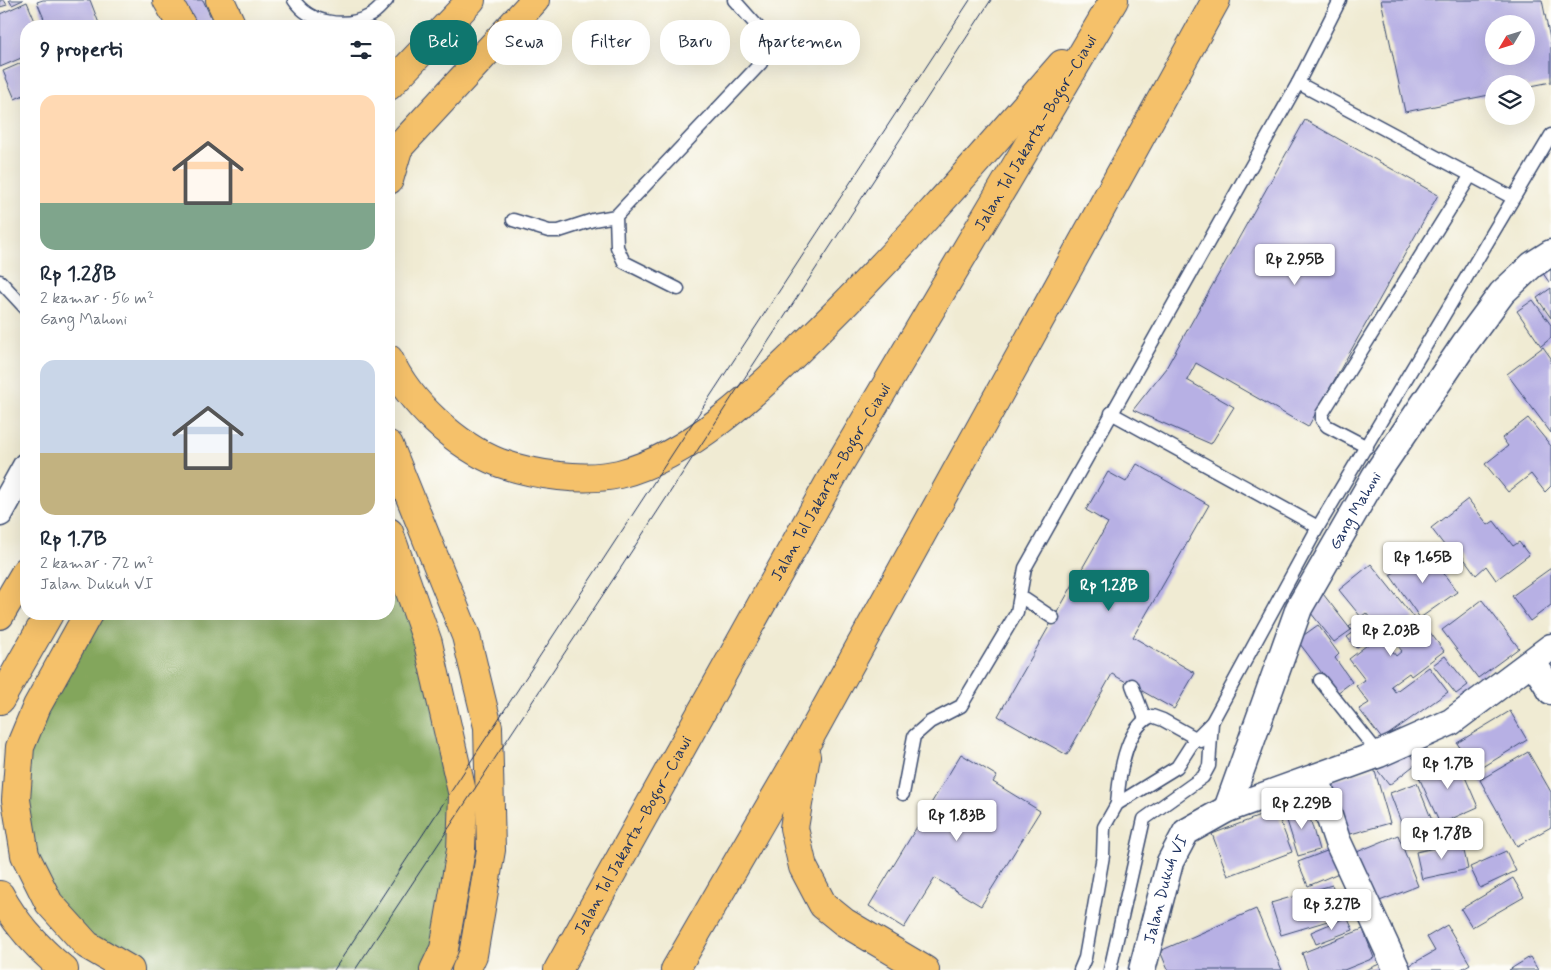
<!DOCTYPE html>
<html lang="id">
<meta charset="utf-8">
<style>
:root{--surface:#fff;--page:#f6f6f7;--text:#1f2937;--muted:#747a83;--accent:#0f766e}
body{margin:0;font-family:Mynerve,sans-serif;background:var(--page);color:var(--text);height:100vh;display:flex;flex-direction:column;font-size:19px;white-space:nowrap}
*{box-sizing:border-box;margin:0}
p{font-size:16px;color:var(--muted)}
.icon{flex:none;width:28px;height:28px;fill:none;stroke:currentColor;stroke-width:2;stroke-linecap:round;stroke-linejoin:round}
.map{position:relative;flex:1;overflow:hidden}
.panel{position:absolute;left:20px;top:20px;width:375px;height:600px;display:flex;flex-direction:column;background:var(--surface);border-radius:20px;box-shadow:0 5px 20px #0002}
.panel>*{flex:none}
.top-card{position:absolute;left:410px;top:20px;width:475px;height:45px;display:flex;gap:10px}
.needle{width:32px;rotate:232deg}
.controls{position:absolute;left:1485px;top:15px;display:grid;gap:10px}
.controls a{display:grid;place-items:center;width:50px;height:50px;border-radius:50%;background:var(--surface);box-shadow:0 5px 20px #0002;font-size:25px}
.price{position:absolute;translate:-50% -42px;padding:0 11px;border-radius:5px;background:#fff;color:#222;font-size:16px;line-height:32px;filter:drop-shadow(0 1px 2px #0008)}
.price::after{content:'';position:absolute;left:50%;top:30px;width:15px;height:11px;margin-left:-8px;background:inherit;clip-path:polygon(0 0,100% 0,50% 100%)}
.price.current{background:var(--accent);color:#fff}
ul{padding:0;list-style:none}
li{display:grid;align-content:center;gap:10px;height:265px;padding:0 20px}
li span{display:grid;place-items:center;height:155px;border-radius:15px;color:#555}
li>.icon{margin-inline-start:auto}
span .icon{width:90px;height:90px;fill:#fffc;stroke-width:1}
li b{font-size:21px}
h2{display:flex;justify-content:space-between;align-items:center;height:60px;padding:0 20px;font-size:21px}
.chip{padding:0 18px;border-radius:20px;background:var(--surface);box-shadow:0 5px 20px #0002;font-size:18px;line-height:45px}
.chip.current{background:var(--accent);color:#fff}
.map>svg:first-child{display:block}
.forest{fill:#83a65b;stroke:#4f6a5c}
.building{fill:#b7b0e4;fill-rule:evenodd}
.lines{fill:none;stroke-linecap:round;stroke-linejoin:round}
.lane-casing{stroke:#3b4b70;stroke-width:15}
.street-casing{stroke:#3b4b70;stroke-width:29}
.primary-casing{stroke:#3b4b70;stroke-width:30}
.highway-casing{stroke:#3b4b70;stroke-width:30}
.lane{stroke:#fff;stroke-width:12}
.street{stroke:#fff;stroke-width:26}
.primary{stroke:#f5c16b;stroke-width:28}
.highway{stroke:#f5c16b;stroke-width:28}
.tram{stroke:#1b2f5e;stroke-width:1}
.labels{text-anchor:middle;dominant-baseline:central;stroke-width:4;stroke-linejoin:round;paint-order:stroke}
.street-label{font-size:16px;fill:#1b2f5e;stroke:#fdfcf7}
</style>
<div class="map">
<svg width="1551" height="970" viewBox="0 0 1551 970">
<rect width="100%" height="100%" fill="#fdfcf7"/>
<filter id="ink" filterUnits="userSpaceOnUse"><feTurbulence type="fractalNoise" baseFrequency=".02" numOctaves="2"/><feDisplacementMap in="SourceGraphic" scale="10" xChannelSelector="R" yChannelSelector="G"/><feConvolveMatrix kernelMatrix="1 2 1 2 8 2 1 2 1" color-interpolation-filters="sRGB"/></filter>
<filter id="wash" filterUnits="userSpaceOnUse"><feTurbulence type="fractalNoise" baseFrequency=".0096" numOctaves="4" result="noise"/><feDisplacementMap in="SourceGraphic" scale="20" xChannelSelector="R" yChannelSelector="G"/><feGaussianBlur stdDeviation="1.12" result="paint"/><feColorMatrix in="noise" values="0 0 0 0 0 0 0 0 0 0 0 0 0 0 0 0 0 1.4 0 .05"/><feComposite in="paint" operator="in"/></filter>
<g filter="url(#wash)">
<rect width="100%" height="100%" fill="#f0ebd3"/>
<path class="forest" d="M 389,532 L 463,796 L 434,970 L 131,970 L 49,903 L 16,800 L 37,706 L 88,614 L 389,614 Z"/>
<g id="blocks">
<g class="building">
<path d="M 0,0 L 4,0 L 7,5 L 0,7 Z"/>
<path d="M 9,0 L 23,0 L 12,5 Z"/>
<path d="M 43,0 L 90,0 L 100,26 L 47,26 L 37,2 Z"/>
<path d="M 183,0 L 203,0 L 215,26 L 196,26 Z"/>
<path d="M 1381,0 L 1542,0 L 1551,44 L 1551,82 L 1526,87 L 1526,84 L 1494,84 L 1494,94 L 1405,112 ZM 1494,24 L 1526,24 L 1526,56 L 1494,56 Z"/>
<path d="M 27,2 L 37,26 L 26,26 L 26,56 L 0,67 L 0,14 Z"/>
<path d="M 26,61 L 26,94 L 15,99 L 3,71 Z"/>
<path d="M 1305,120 L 1438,195 L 1308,427 L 1196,363 L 1187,380 L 1234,407 L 1211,444 L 1133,410 L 1166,368 Z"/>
<path d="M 1551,261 L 1551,281 L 1549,282 L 1540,269 Z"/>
<path d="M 1551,288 L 1551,318 L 1537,298 Z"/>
<path d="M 1533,300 L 1551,325 L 1551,338 L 1541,346 L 1517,311 Z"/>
<path d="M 1543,347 L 1551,358 L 1551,433 L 1507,374 Z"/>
<path d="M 1528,418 L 1551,446 L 1551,486 L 1545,492 L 1531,474 L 1508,492 L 1485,464 L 1508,446 L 1502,438 Z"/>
<path d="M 1137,464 L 1209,505 L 1133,637 L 1195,673 L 1174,709 L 1112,674 L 1067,755 L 998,716 L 1108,523 L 1086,510 L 1108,472 L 1126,482 Z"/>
<path d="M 1468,499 L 1488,525 L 1494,521 L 1513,546 L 1519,542 L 1529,555 L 1496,580 L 1486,566 L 1476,575 L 1457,549 L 1451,554 L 1431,528 Z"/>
<path d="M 1427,550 L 1457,592 L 1420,618 L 1390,575 Z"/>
<path d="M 1371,564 L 1414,618 L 1407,623 L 1419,638 L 1429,631 L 1444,651 L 1411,676 L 1409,673 L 1391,686 L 1395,692 L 1429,667 L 1448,692 L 1382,739 L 1359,709 L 1369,703 L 1356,686 L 1365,680 L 1349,659 L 1380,635 L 1396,656 L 1402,651 L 1390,636 L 1387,639 L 1366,613 L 1361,617 L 1339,590 Z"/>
<path d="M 1551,568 L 1551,605 L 1530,621 L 1512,596 Z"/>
<path d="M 1320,590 L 1351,630 L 1334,642 L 1303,603 Z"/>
<path d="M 1482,600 L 1519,648 L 1478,678 L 1442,630 Z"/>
<path d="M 1361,617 L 1365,623 L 1369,620 L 1378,631 L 1356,648 L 1347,637 L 1354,632 L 1349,627 Z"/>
<path d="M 1318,625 L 1339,654 L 1335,658 L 1352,682 L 1337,693 L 1297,640 Z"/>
<path d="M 1445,656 L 1468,685 L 1456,694 L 1433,665 Z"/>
<path d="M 1510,711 L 1527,740 L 1475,772 L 1457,743 Z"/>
<path d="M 1404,745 L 1417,763 L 1389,785 L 1375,767 Z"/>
<path d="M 1528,752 L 1551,792 L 1551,827 L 1517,846 L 1480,780 Z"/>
<path d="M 961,754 L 997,776 L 993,782 L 1040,811 L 981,906 L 935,878 L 904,928 L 869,906 Z"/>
<path d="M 1456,756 L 1478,807 L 1440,824 L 1417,773 Z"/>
<path d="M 1374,768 L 1390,823 L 1340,837 L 1324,783 Z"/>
<path d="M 1417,783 L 1433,823 L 1405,833 L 1390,793 Z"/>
<path d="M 1306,804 L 1319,850 L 1298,856 L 1284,811 Z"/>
<path d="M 1276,810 L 1292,852 L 1228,876 L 1212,834 Z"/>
<path d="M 1398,835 L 1418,886 L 1372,904 L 1352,854 Z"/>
<path d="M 1462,842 L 1468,869 L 1422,879 L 1416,852 Z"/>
<path d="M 1332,849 L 1341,872 L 1308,886 L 1298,862 Z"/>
<path d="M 1506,851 L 1516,871 L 1480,888 L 1470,867 Z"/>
<path d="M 1513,878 L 1524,897 L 1472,927 L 1461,909 Z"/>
<path d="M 1332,885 L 1341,917 L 1281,935 L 1271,903 Z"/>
<path d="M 1256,909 L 1282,970 L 1168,970 L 1160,951 Z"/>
<path d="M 1347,917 L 1353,930 L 1316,944 L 1311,932 Z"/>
<path d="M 1447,925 L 1470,964 L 1460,970 L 1406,970 L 1405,968 L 1435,951 L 1427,937 Z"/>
<path d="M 1363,929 L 1374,958 L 1344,970 L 1308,970 L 1302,953 Z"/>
<path d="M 1530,957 L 1538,970 L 1509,970 Z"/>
<path d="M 1382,963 L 1385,970 L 1365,970 Z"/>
</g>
</g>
</g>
<g filter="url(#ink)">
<use href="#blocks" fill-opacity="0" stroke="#3b4b70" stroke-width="1"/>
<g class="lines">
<g class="lane-casing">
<g id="lane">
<path d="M 294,0 C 309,23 345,29 369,16 C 376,13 382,5 387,0"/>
<path d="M 1298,83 L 1340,0"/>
<path d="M 513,220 L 549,231 L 559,231 L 593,220 L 616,216"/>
<path d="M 0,281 L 26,309"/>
<path d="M 678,289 L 624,262 L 617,247 L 616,216 L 761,63 L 766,46 L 758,27 L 734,0"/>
<path d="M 1111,413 L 1318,527"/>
<path d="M 1367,447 L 1327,426 L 1322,420 L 1322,414 L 1471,175"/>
<path d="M 1020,596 L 1053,618"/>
<path d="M 1320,680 L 1379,754"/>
<path d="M 1132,685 L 1145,719"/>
<path d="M 903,794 L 914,736 L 930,722 L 961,706 L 1017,612 L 1025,568 L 1298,83 L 1513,198"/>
<path d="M 1117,804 C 1119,778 1124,728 1152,716 L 1163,720 L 1201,741"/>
<path d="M 1080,970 L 1085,958 L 1103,856 L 1104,827 L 1117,804 L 1177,767 L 1195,739 L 1212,722 L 1318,527 L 1551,135"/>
<path d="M 1110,970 L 1144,819 L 1203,777 L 1209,766 L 1212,722"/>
</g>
</g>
<g class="street-casing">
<g id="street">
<path d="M 0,513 L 26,466"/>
<path d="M 1533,662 L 1551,691"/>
<path d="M 1316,777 L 1337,840 L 1397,970"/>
<path id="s1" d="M 1227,809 L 1299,608 L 1375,476 L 1465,343 L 1502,293 L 1532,265 L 1551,253"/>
<path id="s2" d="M 1142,970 L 1170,862 L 1186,832 L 1227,809 L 1379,754 L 1451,722 L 1551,647"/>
</g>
</g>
<g class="primary-casing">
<g id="primary">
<path d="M 167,0 L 182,26"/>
<path d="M 220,0 L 232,26"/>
<path d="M 389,86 L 471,0"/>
<path d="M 389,158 L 535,0"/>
<path d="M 88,614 L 37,706 L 20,747 L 16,800 L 25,855 L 49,903 L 87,945 L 130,970"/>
<path d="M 0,700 L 49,614"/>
<path d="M 0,895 C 16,925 38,948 64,970"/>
</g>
</g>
<g class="highway-casing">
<g id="highway">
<path d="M 389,180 L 399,146"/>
<path d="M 389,359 C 409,402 456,446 500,463 C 534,475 584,482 619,474 C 696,455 767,381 822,327 C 907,243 984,153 1062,64"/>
<path d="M 389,445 L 466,636 L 488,727 L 491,850 L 473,955 L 466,970"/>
<path d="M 389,532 L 428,643 L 463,796 L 461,850 L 444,949 L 434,970"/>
<path d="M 0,615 L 26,571"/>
<path d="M 806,756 L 794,828 L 803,867 L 823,905 L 844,922 L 925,970"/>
<path id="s3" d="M 558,970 L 840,463 L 1114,0"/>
<path d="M 675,970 L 810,737 L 1216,0"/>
</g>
</g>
<use href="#lane" class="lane"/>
<use href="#street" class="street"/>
<use href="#primary" class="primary"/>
<use href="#highway" class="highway"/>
<g class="tram">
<path d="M 334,970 L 970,0"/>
<path d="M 355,970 L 620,569 L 991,0"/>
</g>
</g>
</g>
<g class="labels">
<g class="street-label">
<text stroke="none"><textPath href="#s3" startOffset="964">Jalan Tol Jakarta–Bogor–Ciawi</textPath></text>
<text stroke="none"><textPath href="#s3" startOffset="559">Jalan Tol Jakarta–Bogor–Ciawi</textPath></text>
<text stroke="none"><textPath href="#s1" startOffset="326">Gang Mahoni</textPath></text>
<text stroke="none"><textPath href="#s3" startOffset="154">Jalan Tol Jakarta–Bogor–Ciawi</textPath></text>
<text stroke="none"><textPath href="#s2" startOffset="84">Jalan Dukuh VI</textPath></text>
</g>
</g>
</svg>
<div class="controls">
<a><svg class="needle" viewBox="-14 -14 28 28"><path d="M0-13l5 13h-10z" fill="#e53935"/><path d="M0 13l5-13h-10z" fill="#747a83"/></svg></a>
<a><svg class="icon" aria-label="layers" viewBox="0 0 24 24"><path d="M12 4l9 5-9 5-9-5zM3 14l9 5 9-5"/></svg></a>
</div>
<b class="price" style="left:1295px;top:286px">Rp 2.95B</b>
<b class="price" style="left:1423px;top:584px">Rp 1.65B</b>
<b class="price current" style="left:1109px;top:612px">Rp 1.28B</b>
<b class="price" style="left:1391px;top:657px">Rp 2.03B</b>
<b class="price" style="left:1448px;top:790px">Rp 1.7B</b>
<b class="price" style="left:1302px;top:830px">Rp 2.29B</b>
<b class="price" style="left:957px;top:842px">Rp 1.83B</b>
<b class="price" style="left:1442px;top:860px">Rp 1.78B</b>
<b class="price" style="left:1332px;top:931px">Rp 3.27B</b>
<div class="top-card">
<a class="chip current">Beli</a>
<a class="chip">Sewa</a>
<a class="chip">Filter</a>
<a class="chip">Baru</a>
<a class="chip">Apartemen</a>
</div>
<section class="panel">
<h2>9 properti<svg class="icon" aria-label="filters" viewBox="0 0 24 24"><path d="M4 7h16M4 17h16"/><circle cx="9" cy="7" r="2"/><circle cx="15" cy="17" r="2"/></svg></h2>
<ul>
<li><span style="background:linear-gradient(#ffd9b3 70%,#7fa58c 0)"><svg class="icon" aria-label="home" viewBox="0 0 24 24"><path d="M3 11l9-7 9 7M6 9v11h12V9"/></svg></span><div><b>Rp 1.28B</b><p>2 kamar · 56 m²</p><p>Gang Mahoni</p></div></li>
<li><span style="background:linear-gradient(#c9d6e8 60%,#c2b280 0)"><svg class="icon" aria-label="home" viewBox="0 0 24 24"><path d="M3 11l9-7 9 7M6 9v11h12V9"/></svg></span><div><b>Rp 1.7B</b><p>2 kamar · 72 m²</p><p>Jalan Dukuh VI</p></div></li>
</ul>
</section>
</div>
